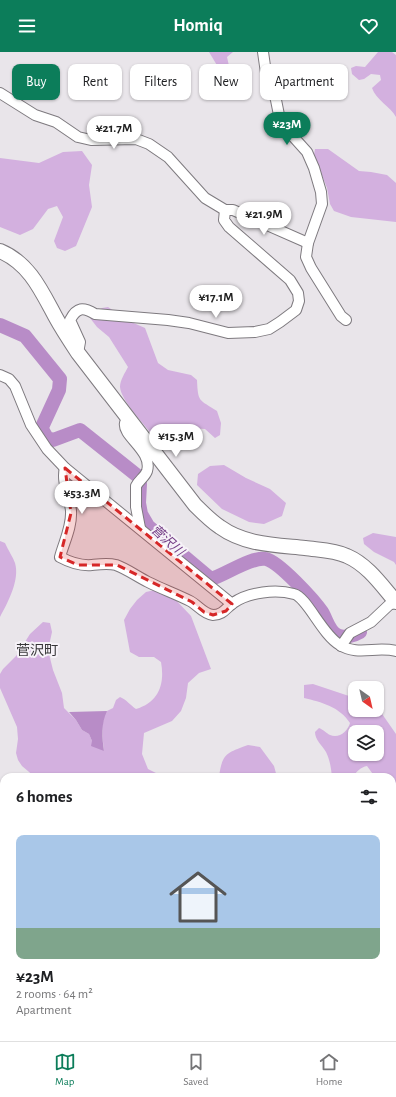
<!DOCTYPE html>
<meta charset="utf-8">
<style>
:root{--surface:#fff;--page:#f2f2f2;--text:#202124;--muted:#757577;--line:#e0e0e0;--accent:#0c7d5a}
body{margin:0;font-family:"Alegreya Sans","Noto Sans JP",sans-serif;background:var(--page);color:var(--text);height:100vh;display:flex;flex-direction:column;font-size:15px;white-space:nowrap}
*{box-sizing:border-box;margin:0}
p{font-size:13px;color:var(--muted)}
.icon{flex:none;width:22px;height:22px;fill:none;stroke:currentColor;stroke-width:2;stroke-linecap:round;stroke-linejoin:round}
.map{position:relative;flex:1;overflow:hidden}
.sheet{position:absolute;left:0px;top:721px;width:396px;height:268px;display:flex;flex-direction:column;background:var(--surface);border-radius:12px 12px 0 0;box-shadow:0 1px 3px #0004}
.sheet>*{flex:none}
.guide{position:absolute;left:12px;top:12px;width:372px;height:36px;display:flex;gap:8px}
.needle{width:26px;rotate:146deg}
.buttons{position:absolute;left:348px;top:629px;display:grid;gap:8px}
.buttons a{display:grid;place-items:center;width:36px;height:36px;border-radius:8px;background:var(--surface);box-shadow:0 1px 3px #0004;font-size:20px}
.price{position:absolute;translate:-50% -34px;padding:0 9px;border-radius:14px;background:#fff;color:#222;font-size:13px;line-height:26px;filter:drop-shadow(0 1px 2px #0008)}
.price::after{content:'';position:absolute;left:50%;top:24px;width:12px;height:9px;margin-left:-6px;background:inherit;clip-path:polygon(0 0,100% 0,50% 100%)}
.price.on{background:var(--accent);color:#fff}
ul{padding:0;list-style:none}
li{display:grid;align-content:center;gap:8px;height:212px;padding:0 16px}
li+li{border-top:1px solid var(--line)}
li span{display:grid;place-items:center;height:124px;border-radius:8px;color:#555}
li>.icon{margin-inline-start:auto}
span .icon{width:72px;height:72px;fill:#fffc;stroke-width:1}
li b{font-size:17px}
h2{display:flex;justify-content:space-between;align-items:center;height:48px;padding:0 16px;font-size:17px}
.tag{padding:0 14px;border-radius:8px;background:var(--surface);box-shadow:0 1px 3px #0004;font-size:14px;line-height:36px}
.tag.on{background:var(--accent);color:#fff}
header{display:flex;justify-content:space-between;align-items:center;height:52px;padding:0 16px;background:var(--accent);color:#fff;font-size:18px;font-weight:600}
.tab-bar{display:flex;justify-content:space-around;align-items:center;height:56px;border-top:1px solid var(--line);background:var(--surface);font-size:11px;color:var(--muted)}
.tab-bar a{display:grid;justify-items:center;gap:2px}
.tab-bar .on{color:var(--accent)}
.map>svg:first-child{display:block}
.green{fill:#d3b0df;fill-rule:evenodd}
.water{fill:#b88cc7}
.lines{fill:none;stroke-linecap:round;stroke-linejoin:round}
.river{stroke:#b88cc7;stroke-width:14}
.street-casing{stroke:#7e7a7f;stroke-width:12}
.secondary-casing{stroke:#7e7a7f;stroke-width:16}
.street{stroke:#fff;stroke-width:10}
.secondary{stroke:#fff;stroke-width:14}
.marked{fill:#d62828;fill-opacity:0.2;stroke:#d62828;stroke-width:3;stroke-dasharray:8 5;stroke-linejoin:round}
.labels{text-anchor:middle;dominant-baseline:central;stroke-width:4;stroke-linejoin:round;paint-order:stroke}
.water-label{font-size:13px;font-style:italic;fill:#733d85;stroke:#f6f2f8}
.quarter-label{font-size:14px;fill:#373638;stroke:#f6f2f8}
</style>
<header><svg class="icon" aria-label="menu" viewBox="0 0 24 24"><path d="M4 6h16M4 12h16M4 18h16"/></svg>Homiq<svg class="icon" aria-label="heart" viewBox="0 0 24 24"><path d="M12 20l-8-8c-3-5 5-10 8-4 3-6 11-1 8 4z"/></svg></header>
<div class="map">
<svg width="396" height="989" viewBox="0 0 396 989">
<rect width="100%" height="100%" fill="#e9e5ea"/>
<g class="green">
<path d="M 209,0 L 233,0 L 227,5 L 229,14 L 226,20 L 221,20 Z"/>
<path d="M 378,0 L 392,0 L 396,3 L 396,65 C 390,54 376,48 372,36 L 381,28 L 380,23 L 371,22 L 364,27 L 359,28 L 352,22 L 351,16 L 356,14 L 365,15 Z"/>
<path d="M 315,97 L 328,97 L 359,119 L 371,120 L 387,123 L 396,131 L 396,170 L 351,165 L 334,159 L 330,152 L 327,136 L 314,103 Z"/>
<path d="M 82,99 L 92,113 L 89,133 L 92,155 L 76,194 L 65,199 L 57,196 L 54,189 L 63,165 L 57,154 L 48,157 L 33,177 L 20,183 L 0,175 L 0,106 L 39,111 L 63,100 Z"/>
<path d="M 108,255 L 129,269 L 145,276 L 158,311 L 168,318 L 191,323 L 197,328 C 198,351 199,347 217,359 L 221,371 L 220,383 L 215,386 L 205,377 L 192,376 L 171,380 L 150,380 C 142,370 121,348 120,335 C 120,328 125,321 128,315 L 109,285 L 97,275 L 90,266 L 102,256 Z"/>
<path d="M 224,413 L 246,426 L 270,437 L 286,451 L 282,464 L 264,472 L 249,470 L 222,457 L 197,433 L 198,422 L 210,414 Z"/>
<path d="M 373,481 L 396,485 L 396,513 L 394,510 L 374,500 L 364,492 L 363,486 Z"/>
<path d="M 0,489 L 5,491 C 8,498 13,505 15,511 C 20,528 8,550 0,565 Z"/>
<path d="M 155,538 L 172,544 L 191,564 L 211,617 L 199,621 L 188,631 L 186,646 L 181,659 L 172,669 L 144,681 L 142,702 L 148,717 L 160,723 L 160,725 L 35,725 L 22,714 L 18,708 L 16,701 L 18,687 L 17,675 L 0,636 L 0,622 L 3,617 L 16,604 L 30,582 L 43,570 L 50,571 L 52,580 L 48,598 L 53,618 L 62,641 L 64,656 L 76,668 L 82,678 L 89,682 L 92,689 L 104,699 C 103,690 100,666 107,659 C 109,658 111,657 113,656 L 116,648 L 120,645 C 127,648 130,653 136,657 C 159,650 165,632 161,610 L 154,605 L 139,605 L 130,600 L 124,568 L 130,557 L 137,548 L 146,540 Z"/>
<path d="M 313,632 L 355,646 L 355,658 L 377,657 L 380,659 L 396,682 L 396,908 L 392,909 L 392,725 L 375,725 L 367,714 C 361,715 356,720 353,725 L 332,725 C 331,716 330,708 326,700 C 322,693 315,688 315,680 L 319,676 C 324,678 326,681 330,683 C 339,687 348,679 350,671 C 340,655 321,650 304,646 L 304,633 ZM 355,680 L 377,680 L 377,702 L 355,702 Z"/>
<path d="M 248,693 L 260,695 L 274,714 L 277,725 L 219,725 C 222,701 227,701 248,693 Z"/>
<path d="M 0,764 C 2,770 1,778 4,783 L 4,836 L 0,844 Z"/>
<path d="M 77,985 L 246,985 L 244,989 L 74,989 Z"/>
</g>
<path class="water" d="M 107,659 C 101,671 102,686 104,699 L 91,694 L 92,689 L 89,682 L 82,678 L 76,668 L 69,660 Z"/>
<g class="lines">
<path class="river" d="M 0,273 L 25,284 L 60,327 L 59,338 L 42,375 L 43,379 L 47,386 L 53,388 L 80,378 L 139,425 L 140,432 L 139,451 L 141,462 L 148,474 L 211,527 C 225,523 252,504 266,507 C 279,510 314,548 322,560 C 327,568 329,581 339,584 C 345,586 355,583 360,580"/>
<g class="street-casing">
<g id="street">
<path d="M 263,0 L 266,21 L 276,48 L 280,68 L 289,80 L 307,100 L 314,116 L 321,140 L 322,152 L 308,191 L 306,205 L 311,216 L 341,264 L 346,268"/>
<path d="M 0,41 L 35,63 L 56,70 L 78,85 L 91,88 L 136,87 L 149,92 L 168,105 L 205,146 L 225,158 L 233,158 L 308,191"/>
<path d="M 78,301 L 80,290 L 70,268 C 77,255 83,255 95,262 L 168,268 L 189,271 L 228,281 L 255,280 L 269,277 L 280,270 L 296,258 L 299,249 L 298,241 L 290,228 L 229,175 L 224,168 L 225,158"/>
<path d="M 0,323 L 9,327 L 15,334 L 31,373 L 47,397 L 65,416 L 232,552"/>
<path d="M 128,366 C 127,368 126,369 125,371 C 122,384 153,399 147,419 C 145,425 139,428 136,434 L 136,455 L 140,476"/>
<path d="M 65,416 C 61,430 70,445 71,459 C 72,475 64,490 60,505 C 71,511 81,514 92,513 C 101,512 108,511 116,513 C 127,517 138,525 148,530 C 162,537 176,542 190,549 C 198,553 203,562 213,563 C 223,563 226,556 233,551 C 249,540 276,537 294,542 C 307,545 322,583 340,593 C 357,604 377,594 396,599"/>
<path d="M 341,594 L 350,581 L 371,570 L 389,553 L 396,550"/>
<path d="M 392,967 L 396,963"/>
<path d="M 361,989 L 368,985"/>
</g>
</g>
<g class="secondary-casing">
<path id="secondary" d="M 0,199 C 29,211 41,238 55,264 C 62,277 70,289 78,301 L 195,453 C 203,461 211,469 220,475 C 245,493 276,493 305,496 C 319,498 334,498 347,504 C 368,513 382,534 396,550"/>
</g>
<use href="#street" class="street"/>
<use href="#secondary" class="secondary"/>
</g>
<path class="marked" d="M 65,416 L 232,552 L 226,559 L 213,563 L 204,560 L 192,550 L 117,513 L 78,513 L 60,505 L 71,461 Z"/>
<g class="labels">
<g class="water-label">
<text transform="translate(167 489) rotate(42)">菅沢川</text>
</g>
<g class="quarter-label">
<text x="37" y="599">菅沢町</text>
</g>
</g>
</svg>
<div class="buttons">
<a><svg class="needle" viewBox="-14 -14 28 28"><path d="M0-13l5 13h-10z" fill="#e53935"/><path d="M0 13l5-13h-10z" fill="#757577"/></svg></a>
<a><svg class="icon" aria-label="layers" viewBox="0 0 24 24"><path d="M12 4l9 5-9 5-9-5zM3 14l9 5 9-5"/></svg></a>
</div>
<b class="price on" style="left:287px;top:94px">¥23M</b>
<b class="price" style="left:114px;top:98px">¥21.7M</b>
<b class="price" style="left:264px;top:184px">¥21.9M</b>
<b class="price" style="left:216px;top:267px">¥17.1M</b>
<b class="price" style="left:176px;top:406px">¥15.3M</b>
<b class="price" style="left:82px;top:463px">¥53.3M</b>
<div class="guide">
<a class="tag on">Buy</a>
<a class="tag">Rent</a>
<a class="tag">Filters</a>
<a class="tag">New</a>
<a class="tag">Apartment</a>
</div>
<section class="sheet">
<h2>6 homes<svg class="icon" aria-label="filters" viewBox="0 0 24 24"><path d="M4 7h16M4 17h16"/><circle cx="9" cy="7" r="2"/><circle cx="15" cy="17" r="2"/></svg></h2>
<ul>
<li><span style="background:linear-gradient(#a9c7e8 75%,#7fa58c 0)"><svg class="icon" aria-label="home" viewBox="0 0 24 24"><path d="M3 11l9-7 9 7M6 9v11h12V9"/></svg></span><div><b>¥23M</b><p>2 rooms · 64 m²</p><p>Apartment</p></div></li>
</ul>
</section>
</div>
<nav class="tab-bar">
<a class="on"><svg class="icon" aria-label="map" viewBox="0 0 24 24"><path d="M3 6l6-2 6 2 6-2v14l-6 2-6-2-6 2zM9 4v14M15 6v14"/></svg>Map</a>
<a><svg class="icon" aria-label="saved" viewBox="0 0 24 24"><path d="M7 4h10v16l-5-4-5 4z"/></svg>Saved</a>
<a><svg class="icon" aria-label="home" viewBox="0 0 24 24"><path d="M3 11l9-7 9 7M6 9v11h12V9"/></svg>Home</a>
</nav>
